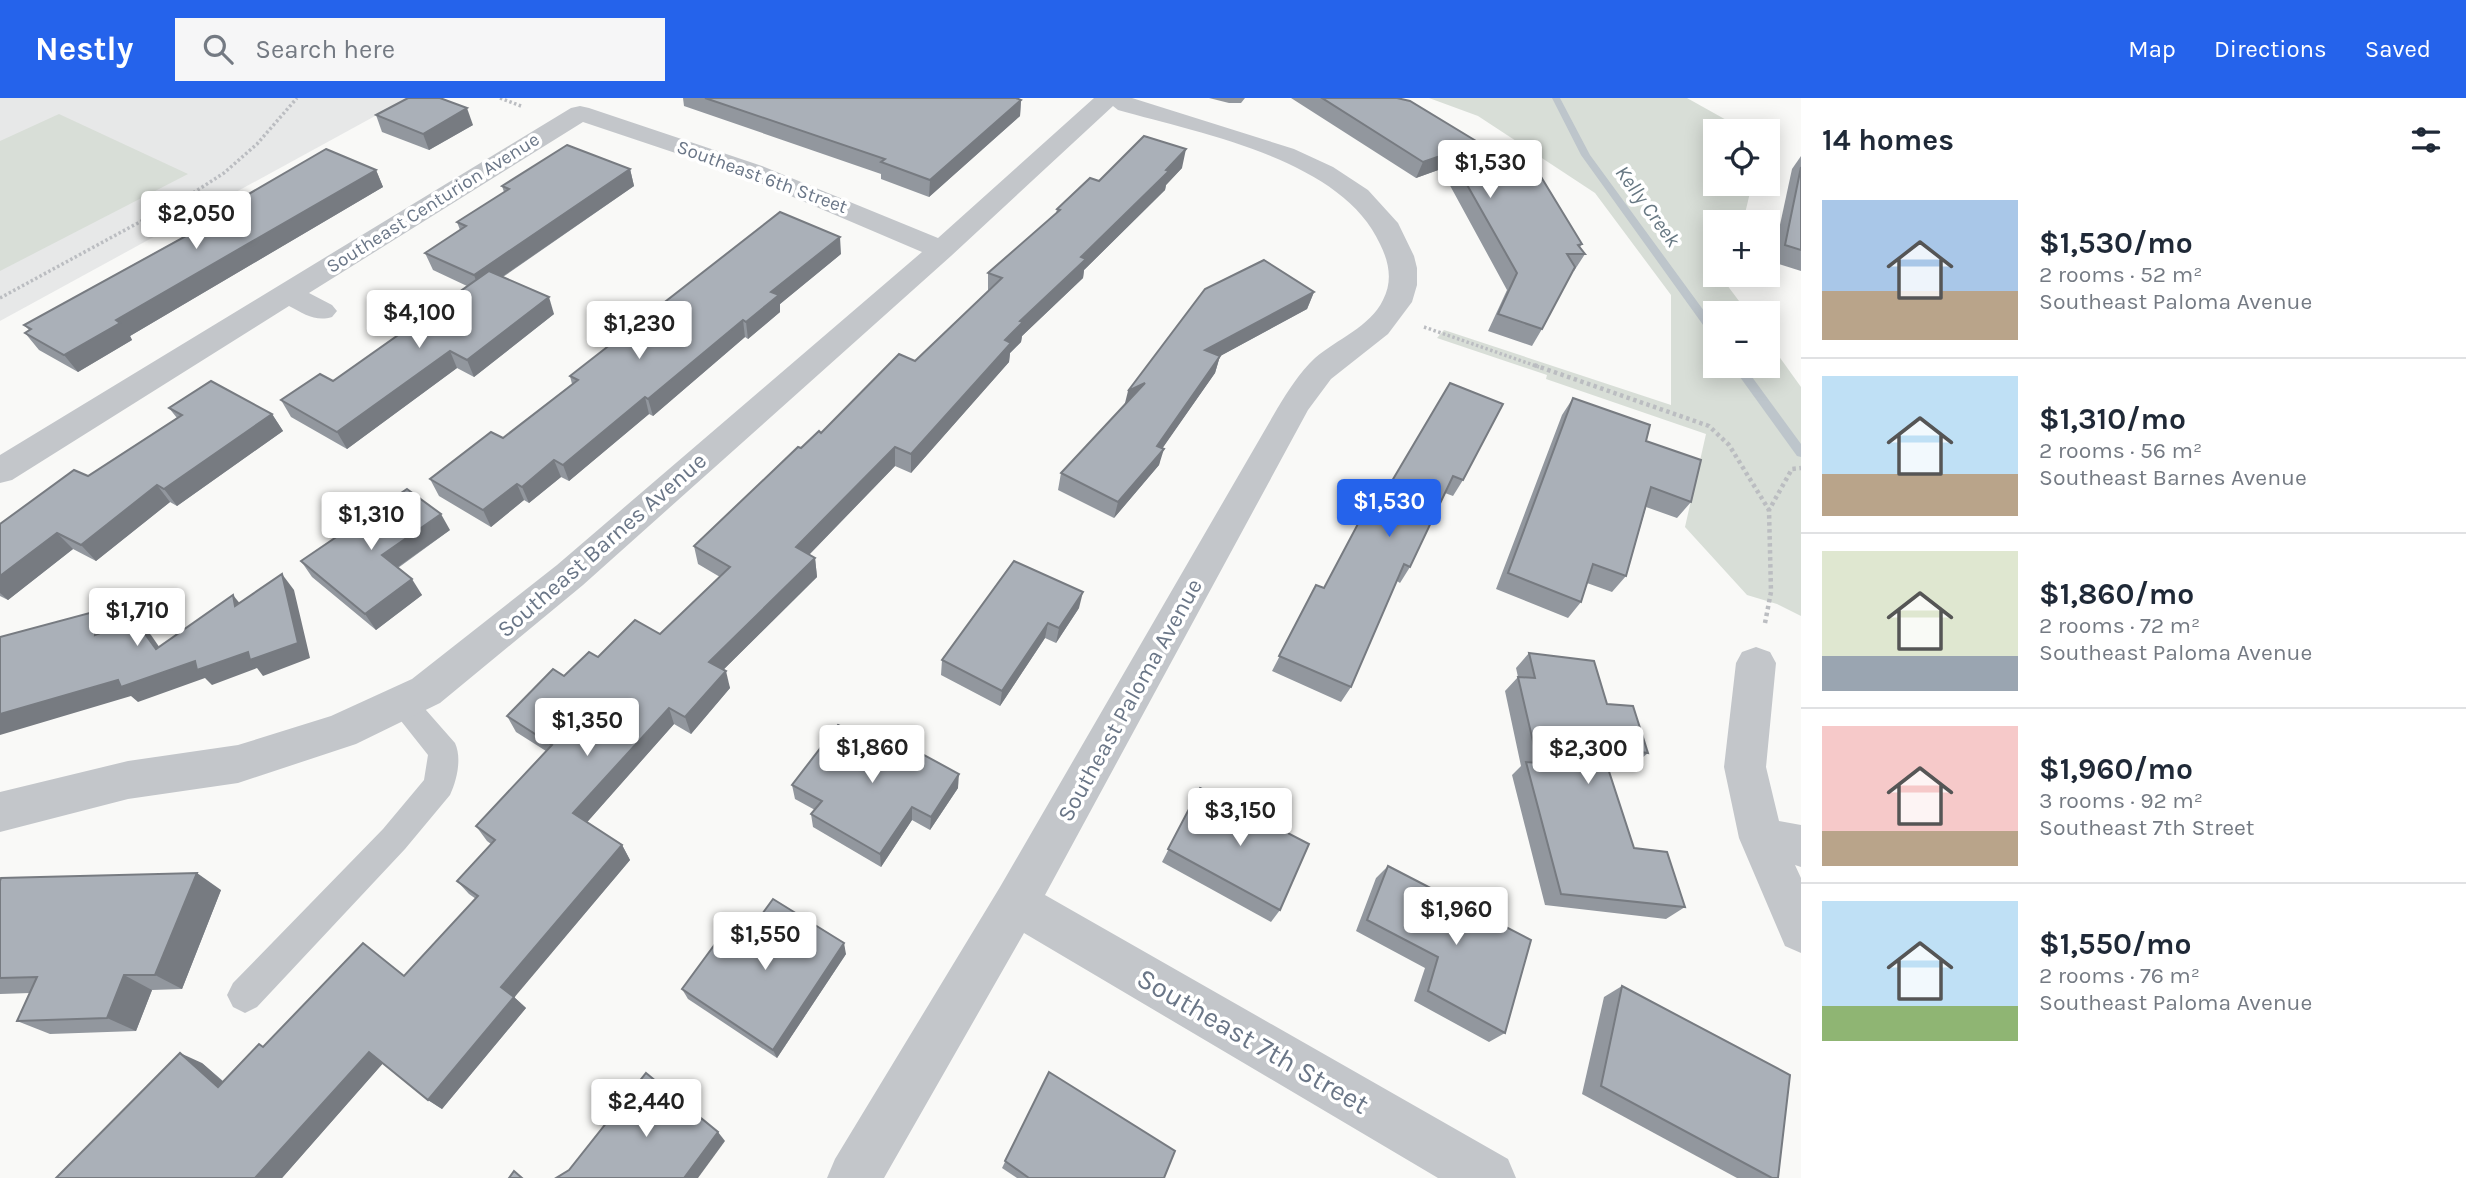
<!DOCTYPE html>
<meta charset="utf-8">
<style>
:root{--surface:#fff;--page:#f6f6f7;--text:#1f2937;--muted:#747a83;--line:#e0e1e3;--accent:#2563eb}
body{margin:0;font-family:Karla,sans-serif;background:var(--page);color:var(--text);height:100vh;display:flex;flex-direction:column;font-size:26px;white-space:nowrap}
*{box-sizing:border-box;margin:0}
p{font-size:23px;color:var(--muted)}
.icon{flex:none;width:38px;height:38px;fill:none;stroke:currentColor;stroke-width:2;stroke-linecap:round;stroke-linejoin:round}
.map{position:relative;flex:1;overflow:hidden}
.panel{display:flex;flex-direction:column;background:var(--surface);width:665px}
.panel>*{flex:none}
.tools{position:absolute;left:1703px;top:21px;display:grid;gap:14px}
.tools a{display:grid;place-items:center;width:77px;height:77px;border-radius:0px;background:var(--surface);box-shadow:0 4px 18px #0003;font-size:35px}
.price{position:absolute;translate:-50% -60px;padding:0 16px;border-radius:7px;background:#fff;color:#222;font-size:23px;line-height:46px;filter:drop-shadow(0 2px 4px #0008)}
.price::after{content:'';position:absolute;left:50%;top:42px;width:21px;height:16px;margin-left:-10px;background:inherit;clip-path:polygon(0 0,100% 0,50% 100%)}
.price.on{background:var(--accent);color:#fff}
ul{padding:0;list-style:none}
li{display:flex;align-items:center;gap:21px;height:175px;padding:0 21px}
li+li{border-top:2px solid var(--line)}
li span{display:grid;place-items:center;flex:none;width:196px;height:140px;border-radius:0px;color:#555}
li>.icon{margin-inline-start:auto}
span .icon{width:84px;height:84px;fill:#fffc;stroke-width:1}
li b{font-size:30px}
h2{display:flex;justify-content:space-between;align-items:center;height:84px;padding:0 21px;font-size:30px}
header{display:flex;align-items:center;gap:42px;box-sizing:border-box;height:98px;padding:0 35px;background:var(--accent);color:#fff}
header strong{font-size:33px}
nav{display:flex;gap:38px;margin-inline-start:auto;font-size:24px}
.search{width:490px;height:63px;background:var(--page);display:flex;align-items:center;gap:18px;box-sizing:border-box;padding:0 24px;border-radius:0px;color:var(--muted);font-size:26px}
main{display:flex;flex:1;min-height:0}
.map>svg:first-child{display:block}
.built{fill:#e7e8e8}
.green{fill:#d8ded7}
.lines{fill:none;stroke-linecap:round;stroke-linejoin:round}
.stream{fill:#bdc5cb;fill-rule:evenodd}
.path-far1{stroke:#bbbdc1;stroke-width:3.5;stroke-dasharray:2.5 2.5;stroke-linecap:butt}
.path{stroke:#bbbdc1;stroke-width:4.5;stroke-dasharray:3.5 3.5;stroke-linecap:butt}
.lane{fill:#c3c6ca;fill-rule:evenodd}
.street{fill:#c3c6ca;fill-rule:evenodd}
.wall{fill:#92979e}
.shaded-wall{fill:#777b81}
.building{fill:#aab0b8;stroke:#777b81;stroke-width:2}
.labels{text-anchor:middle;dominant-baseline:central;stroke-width:7;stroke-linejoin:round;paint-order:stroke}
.far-street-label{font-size:19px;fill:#6a7687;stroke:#fff}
.far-water-label{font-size:21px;font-style:italic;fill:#667782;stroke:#fff}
.street-label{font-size:23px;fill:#6a7687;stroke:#fff}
.near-street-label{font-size:28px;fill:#6a7687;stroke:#fff}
</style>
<header>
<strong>Nestly</strong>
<div class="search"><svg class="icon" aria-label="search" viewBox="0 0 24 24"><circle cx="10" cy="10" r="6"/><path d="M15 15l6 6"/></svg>Search here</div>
<nav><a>Map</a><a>Directions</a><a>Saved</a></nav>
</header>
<main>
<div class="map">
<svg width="1801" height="1080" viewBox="0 0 1801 1080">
<rect width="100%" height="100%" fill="#f9f9f7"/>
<path class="built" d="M 0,0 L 408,0 L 0,223 Z"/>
<g class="green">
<path d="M 1429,0 L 1687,0 L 1746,33 L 1715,33 L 1715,86 L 1752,86 L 1743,124 L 1715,124 L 1715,177 L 1730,177 L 1727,187 L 1748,215 L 1715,215 L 1715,268 L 1768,268 L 1768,243 L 1801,289 L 1801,518 L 1777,506 L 1747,497 L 1685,429 L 1706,336 L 1546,281 L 1547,277 L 1437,240 L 1444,232 L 1671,307 L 1671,197 L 1595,95 L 1478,18 Z"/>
<path d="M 59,16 L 188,76 L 0,173 L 0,43 Z"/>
</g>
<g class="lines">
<g class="stream">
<path d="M 1552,0 L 1560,0 L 1590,57 L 1715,228 L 1715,239 L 1711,238 L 1581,57 Z"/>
<path d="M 1732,268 L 1744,268 L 1801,346 L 1801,359 L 1797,358 Z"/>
</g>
<g class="path-far1">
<path d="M 500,0 L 521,8"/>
<path d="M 0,200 L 193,95 L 224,75 L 257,46 L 297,0"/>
<path d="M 1424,229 L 1539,269"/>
</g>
<g class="path">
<path d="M 1534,267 L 1709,328 L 1729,347 L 1769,412"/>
<path d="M 1765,525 L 1771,494 L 1769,412 L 1792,371 L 1801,370"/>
</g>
<path class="lane" d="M 401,592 L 411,595 L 455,645 C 462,660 457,682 450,697 L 405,751 L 257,909 L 245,915 L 233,909 L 227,897 L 233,885 L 383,731 L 424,682 L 428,657 L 386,604 L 391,595 Z"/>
<g class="street">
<path d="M 1094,0 L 1132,0 L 1294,51 L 1333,69 L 1368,92 L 1398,125 L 1414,158 L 1417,170 L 1417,187 L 1412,204 L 1388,236 L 1331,281 L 1308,312 L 1045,797 L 1508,1061 L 1516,1080 L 1438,1080 L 1024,835 L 884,1080 L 827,1080 L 835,1061 L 1000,789 L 1277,311 C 1288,293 1299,275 1315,260 C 1337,241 1370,229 1383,202 C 1393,183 1389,164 1380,146 C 1342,61 1199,35 1118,12 L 1113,8 L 951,158 L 583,487 L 440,605 L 356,646 L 238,685 L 128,701 L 0,734 L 0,694 L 128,663 L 238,647 L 331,618 L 412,581 L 557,467 L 922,154 L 744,78 L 583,24 L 309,195 L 332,207 L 337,213 L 332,219 C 316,224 304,216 289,208 L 12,382 L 0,385 L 0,357 L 571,10 L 580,8 L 589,10 L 762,68 L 938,140 Z"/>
<path d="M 1756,549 L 1770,554 L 1776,565 L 1766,669 L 1779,723 L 1801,727 L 1801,769 L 1795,767 L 1801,780 L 1801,855 L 1785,848 L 1739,740 L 1724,669 L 1736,565 L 1742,554 Z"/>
</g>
</g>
<g class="wall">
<path d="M 683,0 L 1016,0 L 1021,2 L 1020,18 L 929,99 L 881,81 L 881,76 L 684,8 Z"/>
<path d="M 1209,0 L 1245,0 L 1241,5 L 1229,5 Z"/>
<path d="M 1291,0 L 1397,0 L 1582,146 L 1580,149 L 1585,156 L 1574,173 L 1572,173 L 1542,231 L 1532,248 L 1488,233 L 1507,192 L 1441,71 L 1416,80 Z"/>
<path d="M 376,17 L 473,27 L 429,52 L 382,34 Z"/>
<path d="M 1801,58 L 1801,173 L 1772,164 L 1792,71 Z"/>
<path d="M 1182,70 L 1166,87 L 1165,92 L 1084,172 L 1083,180 L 1022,238 L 1021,244 L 1010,255 L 1009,264 L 911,375 L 895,368 L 809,457 L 815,460 L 817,479 L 723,572 L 730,590 L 691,636 L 674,626 L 587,724 L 622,747 L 630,762 L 514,899 L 526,910 L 442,1011 L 428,1002 L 383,965 L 282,1080 L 202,965 L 223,983 L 259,946 L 264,949 L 404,878 L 476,801 L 469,796 L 457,783 L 491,746 L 487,743 L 476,728 L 546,653 L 516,634 L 507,618 L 564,578 L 598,559 L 660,536 L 720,479 L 698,466 L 694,448 L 801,350 L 915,263 L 988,194 L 988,175 L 1056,115 L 1057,111 L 1099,83 Z"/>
<path d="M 630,71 L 634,88 L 503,179 L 554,216 L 474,279 L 457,270 L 347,351 L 291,319 L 281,302 L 333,283 L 467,188 L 433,172 L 425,155 L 460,132 L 457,124 L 504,94 L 502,88 Z"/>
<path d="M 376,72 L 383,89 L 130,238 L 132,242 L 78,274 L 39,252 L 25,235 L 29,232 L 24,227 L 194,133 L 192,129 Z"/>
<path d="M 841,156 L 780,206 L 780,214 L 748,241 L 745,239 L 653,318 L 649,316 L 569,383 L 561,379 L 529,405 L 524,402 L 491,429 L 439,398 L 430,381 L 503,340 L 572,286 L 570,278 Z"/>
<path d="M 1314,194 L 1307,211 L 1220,258 L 1215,275 L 1162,350 L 1159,367 L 1114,420 L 1058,392 L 1061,375 L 1124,308 Z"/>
<path d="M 1450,285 L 1463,382 L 1453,398 L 1445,395 L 1410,469 L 1400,485 L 1397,483 L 1351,589 L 1341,604 L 1272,573 L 1316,487 L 1324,490 L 1386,393 Z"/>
<path d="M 1573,300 L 1646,343 L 1691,404 L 1677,420 L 1646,409 L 1626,478 L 1612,494 L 1587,485 L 1581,504 L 1568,520 L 1496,491 L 1562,317 Z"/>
<path d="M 169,310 L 272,316 L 283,333 L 177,408 L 170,404 L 96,463 L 73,451 L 8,502 L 0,498 L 0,426 L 88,378 L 177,320 Z"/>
<path d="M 450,432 L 398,470 L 422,497 L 376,532 L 312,479 L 301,463 Z"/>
<path d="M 1079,510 L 1056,545 L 1045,540 L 1000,608 L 941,577 L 942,562 Z"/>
<path d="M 1529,555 L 1607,606 L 1648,655 L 1631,669 L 1606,666 L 1634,750 L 1685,809 L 1666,821 L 1545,807 L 1512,677 L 1521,668 L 1505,593 L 1518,579 L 1516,570 Z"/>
<path d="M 868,643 L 958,690 L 930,732 L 912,722 L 881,769 L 813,729 L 811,716 L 815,712 L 795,701 L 792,687 Z"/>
<path d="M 1200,690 L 1280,812 L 1271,824 L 1162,764 Z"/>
<path d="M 1388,768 L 1505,935 L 1489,944 L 1414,903 L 1425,870 L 1356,833 L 1376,780 Z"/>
<path d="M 0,783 L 221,792 L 182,891 L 152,892 L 136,933 L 50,936 L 17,923 L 30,895 L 0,896 Z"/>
<path d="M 746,838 L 846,856 L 777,960 L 688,901 L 682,891 Z"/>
<path d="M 1622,888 L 1778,1080 L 1737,1080 L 1582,996 L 1604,899 Z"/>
<path d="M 1049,974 L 1164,1080 L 1017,1080 L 1002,1070 Z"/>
</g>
<g class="shaded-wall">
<path d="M 1021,2 L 1020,18 L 929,99 L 930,82 Z"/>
<path d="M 467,10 L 473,27 L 429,52 L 423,36 Z"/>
<path d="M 1186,51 L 1182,70 L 1166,87 L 1165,92 L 1084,172 L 1083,180 L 1022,238 L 1021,244 L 1010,255 L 1009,264 L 911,375 L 911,356 L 1005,242 L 1020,223 Z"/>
<path d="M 1449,55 L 1441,71 L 1416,80 L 1423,64 Z"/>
<path d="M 630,71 L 634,88 L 480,194 L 474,177 Z"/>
<path d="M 376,72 L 383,89 L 130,238 L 132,242 L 78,274 L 64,257 L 116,222 Z"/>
<path d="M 840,139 L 841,156 L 780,206 L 780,214 L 748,241 L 746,224 L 771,194 Z"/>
<path d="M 1314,194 L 1307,211 L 1200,269 L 1205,252 Z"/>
<path d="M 549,199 L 554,216 L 474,279 L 467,262 Z"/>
<path d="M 743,222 L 745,239 L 653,318 L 648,301 Z"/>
<path d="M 450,253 L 457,270 L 347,351 L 337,334 Z"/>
<path d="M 1220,258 L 1215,275 L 1155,361 L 1164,351 L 1159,367 L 1114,420 L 1118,404 Z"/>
<path d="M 1145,285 L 1124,309 L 1128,293 Z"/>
<path d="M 645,299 L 649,316 L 569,383 L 563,367 Z"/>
<path d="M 272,316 L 283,333 L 177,408 L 164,391 Z"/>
<path d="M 895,349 L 895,368 L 798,468 L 796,449 Z"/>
<path d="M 554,362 L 561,379 L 529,405 L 522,389 Z"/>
<path d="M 517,386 L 524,402 L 491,429 L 483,412 Z"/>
<path d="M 157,387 L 170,404 L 96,463 L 81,447 Z"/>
<path d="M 441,416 L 450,432 L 392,473 L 382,457 Z"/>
<path d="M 57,435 L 73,451 L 8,502 L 0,495 L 0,478 Z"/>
<path d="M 815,460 L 817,479 L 714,581 L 709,564 Z"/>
<path d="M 282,476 L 294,492 L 310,560 L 263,578 L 257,570 L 212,587 L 205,580 L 138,604 L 131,598 L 0,637 L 0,616 L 118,582 L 195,563 Z"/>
<path d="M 412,481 L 422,497 L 376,532 L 365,516 Z"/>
<path d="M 1083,494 L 1079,510 L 1056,545 L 1059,530 Z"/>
<path d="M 233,497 L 246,513 L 235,508 Z"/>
<path d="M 97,513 L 114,528 L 112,552 L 95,537 Z"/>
<path d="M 135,522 L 151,537 L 171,566 L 156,551 Z"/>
<path d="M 1048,525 L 1045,540 L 1000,608 L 1002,593 Z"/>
<path d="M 726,573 L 730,590 L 691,636 L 685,619 Z"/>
<path d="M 669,610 L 674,626 L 582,730 L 573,715 Z"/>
<path d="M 959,676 L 958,690 L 930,732 L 931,719 Z"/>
<path d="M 912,709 L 912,722 L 881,769 L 880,756 Z"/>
<path d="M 622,747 L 630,762 L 513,901 L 501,889 Z"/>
<path d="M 197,775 L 221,792 L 182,891 L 155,877 Z"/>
<path d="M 844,845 L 846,856 L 777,960 L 773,952 Z"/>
<path d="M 124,877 L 152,892 L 136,933 L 107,920 Z"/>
<path d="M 514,899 L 526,910 L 442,1011 L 428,1002 Z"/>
<path d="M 369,954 L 385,963 L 282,1080 L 255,1080 Z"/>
<path d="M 180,955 L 202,965 L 239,998 L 218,989 Z"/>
<path d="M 718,1034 L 725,1043 L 698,1080 L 684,1080 Z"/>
</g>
<g class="building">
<path d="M 408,0 L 440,0 L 467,10 L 423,36 L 376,17 Z"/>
<path d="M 705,0 L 1016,0 L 1021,2 L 930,82 L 881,64 L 885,61 Z"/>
<path d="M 1322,0 L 1397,0 L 1410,3 L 1486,49 L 1495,46 L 1535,69 L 1582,146 L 1578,147 L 1585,156 L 1567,156 L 1575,169 L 1542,231 L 1498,216 L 1517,175 L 1449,55 L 1423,64 Z"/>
<path d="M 1144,38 L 1186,51 L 1166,72 L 1169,73 L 1081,159 L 1086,161 L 1020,223 L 1023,224 L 1005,242 L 1011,245 L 911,356 L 895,349 L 796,449 L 815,460 L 709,564 L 726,573 L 685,619 L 669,610 L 573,715 L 622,747 L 501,889 L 514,899 L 428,1002 L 369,954 L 255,1080 L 56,1080 L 180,955 L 218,989 L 259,946 L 263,949 L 363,845 L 404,878 L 478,798 L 457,783 L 495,742 L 476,728 L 552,647 L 507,618 L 553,571 L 564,578 L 589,554 L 598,559 L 635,522 L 660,536 L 730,469 L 694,448 L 798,349 L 801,350 L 819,333 L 821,335 L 899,256 L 915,263 L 1002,180 L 988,175 L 1060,112 L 1057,111 L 1090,80 L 1099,83 Z"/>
<path d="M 567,47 L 630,71 L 474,177 L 425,155 L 466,128 L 457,124 L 509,91 L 502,88 Z"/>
<path d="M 326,51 L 376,72 L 116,222 L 120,225 L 64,257 L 25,235 L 31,231 L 24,227 L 197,132 L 192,129 Z"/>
<path d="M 1801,69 L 1801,152 L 1785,147 Z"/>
<path d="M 780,114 L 840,139 L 771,194 L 779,197 L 746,224 L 743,222 L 648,301 L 645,299 L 563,367 L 554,362 L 522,389 L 517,386 L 483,412 L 430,381 L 491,334 L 503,340 L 578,282 L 570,278 Z"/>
<path d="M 1264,162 L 1314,194 L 1205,252 L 1220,258 L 1157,348 L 1164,351 L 1118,404 L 1061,375 L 1145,285 L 1128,293 L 1205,191 Z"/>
<path d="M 489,173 L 549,199 L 467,262 L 450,253 L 337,334 L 281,302 L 320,276 L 333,283 Z"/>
<path d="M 211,283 L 272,316 L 164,391 L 157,387 L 81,447 L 57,435 L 0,478 L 0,426 L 74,372 L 88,378 L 182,317 L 169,310 Z"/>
<path d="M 1450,285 L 1503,306 L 1463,382 L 1453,378 L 1410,469 L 1404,466 L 1351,589 L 1279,558 L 1316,487 L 1324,490 L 1377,390 L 1386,393 Z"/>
<path d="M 1573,300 L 1650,327 L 1646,343 L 1701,362 L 1691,404 L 1651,389 L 1626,478 L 1593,466 L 1581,504 L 1508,475 Z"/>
<path d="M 407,391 L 441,416 L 382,457 L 412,481 L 365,516 L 301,463 Z"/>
<path d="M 1014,463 L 1083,494 L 1059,530 L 1048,525 L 1002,593 L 942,562 Z"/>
<path d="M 282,476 L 298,545 L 250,562 L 248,554 L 197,572 L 195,563 L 121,589 L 118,582 L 0,616 L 0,539 L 97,513 L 95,537 L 135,522 L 156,551 L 233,497 L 235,508 Z"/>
<path d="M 1529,555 L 1594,563 L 1607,606 L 1633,608 L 1648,655 L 1601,649 L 1634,750 L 1667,754 L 1685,809 L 1561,796 L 1526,664 L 1538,665 L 1518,579 L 1535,580 Z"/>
<path d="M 838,627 L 868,643 L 876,631 L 959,676 L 931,719 L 912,709 L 880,756 L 811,716 L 822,703 L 792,687 Z"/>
<path d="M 1200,690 L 1309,746 L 1280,812 L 1168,751 Z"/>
<path d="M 1388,768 L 1531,842 L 1505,935 L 1428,893 L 1438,859 L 1367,822 Z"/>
<path d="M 197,775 L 155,877 L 124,877 L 107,920 L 17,923 L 37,879 L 0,880 L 0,783 L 1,780 Z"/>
<path d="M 773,801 L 844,845 L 773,952 L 682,891 L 729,827 L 746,838 Z"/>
<path d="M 1622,888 L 1790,977 L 1778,1080 L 1772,1080 L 1601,988 Z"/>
<path d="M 1049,974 L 1175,1053 L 1164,1080 L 1029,1080 L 1005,1063 Z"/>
<path d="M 646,975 L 718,1034 L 684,1080 L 556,1080 L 569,1072 Z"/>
<path d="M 514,1073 L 522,1080 L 509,1080 Z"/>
</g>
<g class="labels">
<g class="far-street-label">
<text transform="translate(762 79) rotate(20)">Southeast 6th Street</text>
<text transform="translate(433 105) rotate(-32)">Southeast Centurion Avenue</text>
</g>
<g class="far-water-label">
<text transform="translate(1648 108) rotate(54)">Kelly Creek</text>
</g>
<g class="street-label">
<text transform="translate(602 447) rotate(-41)">Southeast Barnes Avenue</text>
<text transform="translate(1130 602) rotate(-61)">Southeast Paloma Avenue</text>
</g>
<g class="near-street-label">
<text transform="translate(1253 943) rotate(30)">Southeast 7th Street</text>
</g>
</g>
</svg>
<div class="tools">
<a><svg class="icon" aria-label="locate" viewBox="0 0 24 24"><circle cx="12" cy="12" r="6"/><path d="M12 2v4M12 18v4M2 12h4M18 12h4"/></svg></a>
<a>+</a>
<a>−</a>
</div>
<b class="price" style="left:1490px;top:102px">$1,530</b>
<b class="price" style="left:196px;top:153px">$2,050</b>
<b class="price" style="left:419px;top:252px">$4,100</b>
<b class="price" style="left:639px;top:263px">$1,230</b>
<b class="price on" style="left:1389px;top:441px">$1,530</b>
<b class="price" style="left:371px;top:454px">$1,310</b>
<b class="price" style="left:137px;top:550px">$1,710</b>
<b class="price" style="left:587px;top:660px">$1,350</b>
<b class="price" style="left:872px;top:687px">$1,860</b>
<b class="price" style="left:1588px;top:688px">$2,300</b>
<b class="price" style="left:1240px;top:750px">$3,150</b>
<b class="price" style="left:1456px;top:849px">$1,960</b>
<b class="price" style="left:765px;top:874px">$1,550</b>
<b class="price" style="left:646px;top:1041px">$2,440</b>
</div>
<section class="panel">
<h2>14 homes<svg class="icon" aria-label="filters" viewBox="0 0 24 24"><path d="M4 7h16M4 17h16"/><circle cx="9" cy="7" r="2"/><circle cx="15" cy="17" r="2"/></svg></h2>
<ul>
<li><span style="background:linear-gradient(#a9c7e8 65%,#b9a48a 0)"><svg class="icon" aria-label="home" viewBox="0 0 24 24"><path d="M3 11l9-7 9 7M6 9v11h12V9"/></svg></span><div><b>$1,530/mo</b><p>2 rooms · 52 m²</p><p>Southeast Paloma Avenue</p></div></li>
<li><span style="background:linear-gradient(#bfe0f5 70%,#b9a48a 0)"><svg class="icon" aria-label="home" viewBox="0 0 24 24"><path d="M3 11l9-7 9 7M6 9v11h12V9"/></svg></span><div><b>$1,310/mo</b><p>2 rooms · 56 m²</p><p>Southeast Barnes Avenue</p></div></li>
<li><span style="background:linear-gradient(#dfe7d0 75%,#9aa5b1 0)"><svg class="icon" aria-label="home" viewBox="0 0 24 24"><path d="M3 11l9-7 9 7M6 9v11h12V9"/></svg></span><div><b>$1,860/mo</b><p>2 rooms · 72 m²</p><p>Southeast Paloma Avenue</p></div></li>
<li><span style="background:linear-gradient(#f6c9c9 75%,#b9a48a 0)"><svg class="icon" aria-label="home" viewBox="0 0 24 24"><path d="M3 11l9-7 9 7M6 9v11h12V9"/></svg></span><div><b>$1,960/mo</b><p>3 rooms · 92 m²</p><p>Southeast 7th Street</p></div></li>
<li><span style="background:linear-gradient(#bfe0f5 75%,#8fb573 0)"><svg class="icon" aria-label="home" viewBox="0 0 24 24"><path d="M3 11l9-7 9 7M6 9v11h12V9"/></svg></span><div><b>$1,550/mo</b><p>2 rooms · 76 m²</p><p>Southeast Paloma Avenue</p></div></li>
</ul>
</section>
</main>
